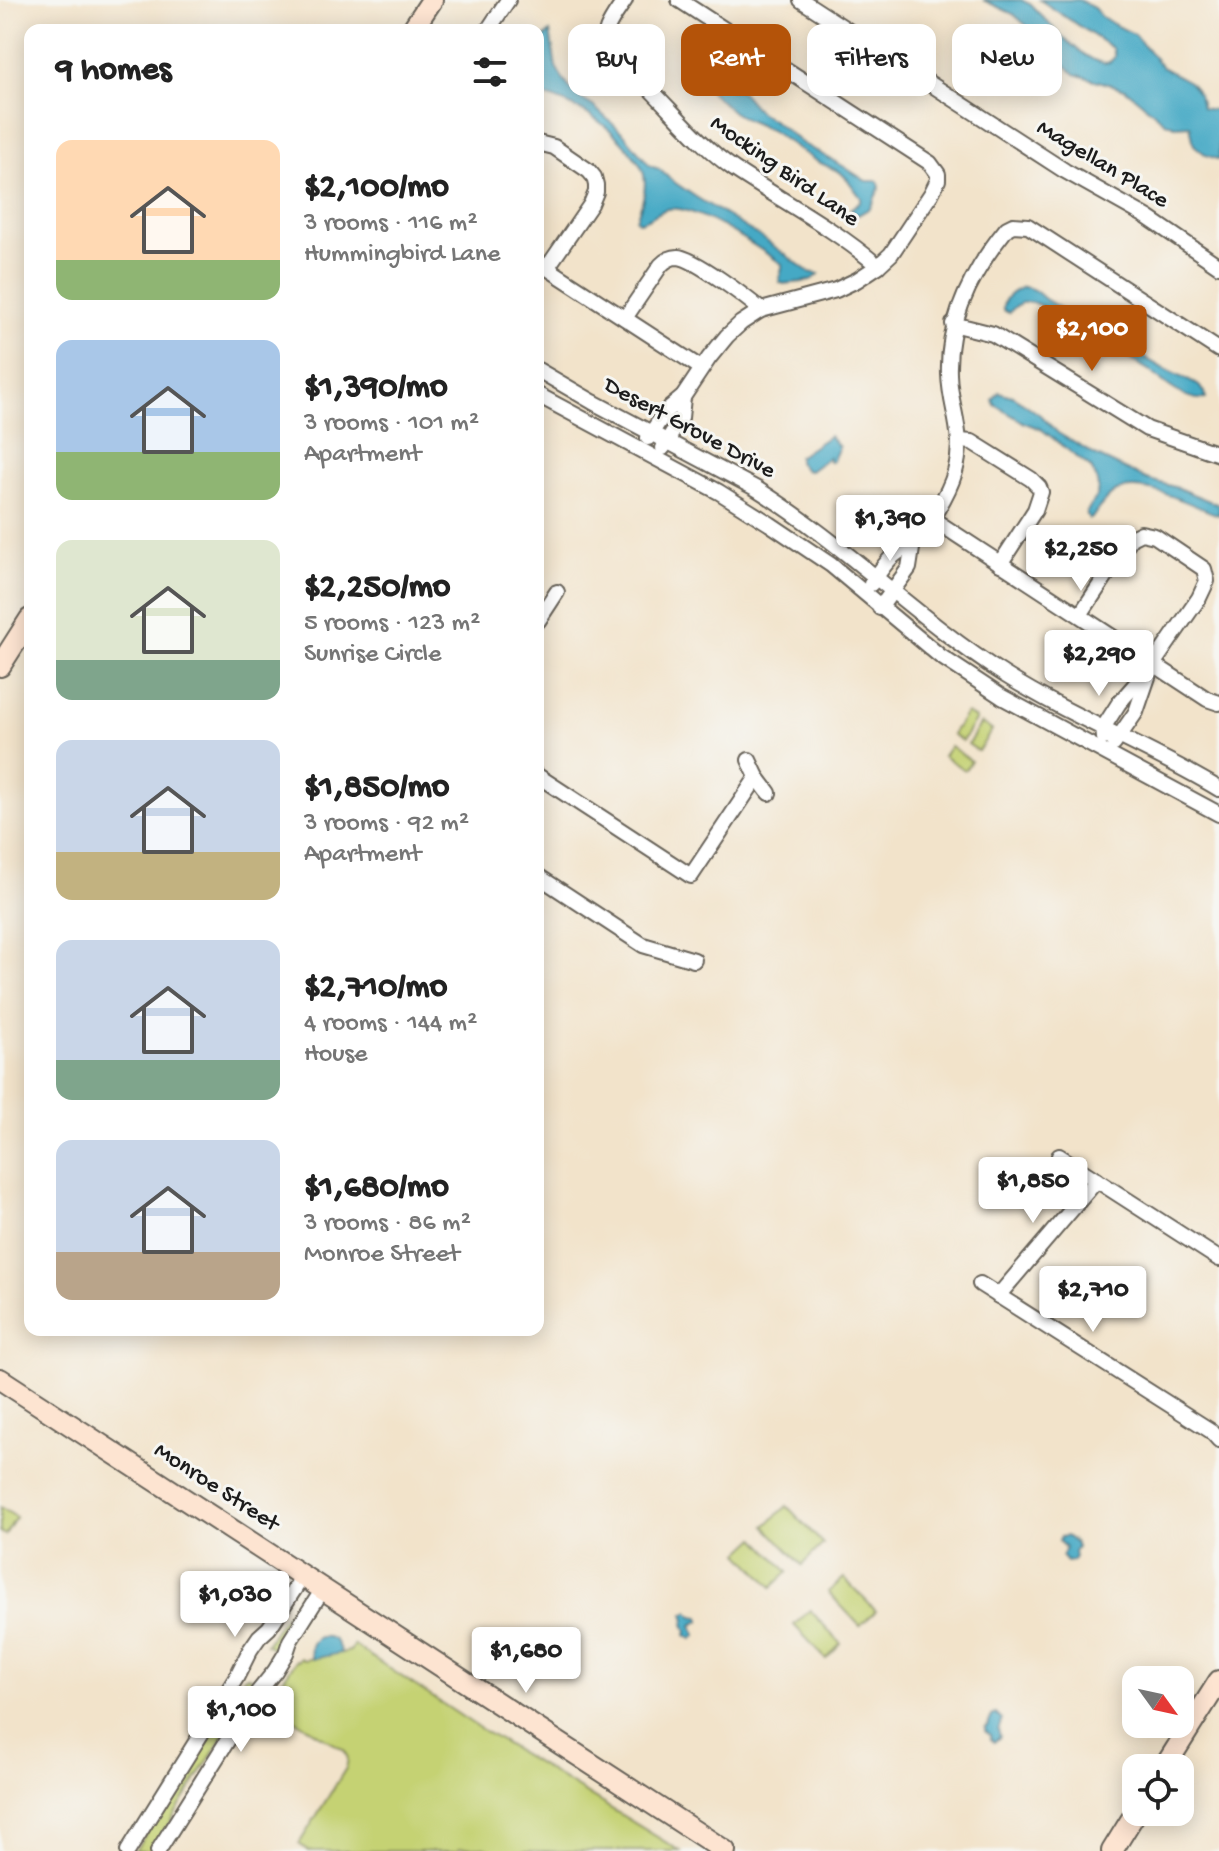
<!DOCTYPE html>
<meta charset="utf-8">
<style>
:root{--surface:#fff;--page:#f2f2f2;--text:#222;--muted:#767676;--accent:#b45309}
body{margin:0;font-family:"Gochi Hand",sans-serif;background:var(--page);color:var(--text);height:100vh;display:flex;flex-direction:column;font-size:30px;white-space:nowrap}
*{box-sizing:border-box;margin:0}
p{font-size:26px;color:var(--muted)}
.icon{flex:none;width:44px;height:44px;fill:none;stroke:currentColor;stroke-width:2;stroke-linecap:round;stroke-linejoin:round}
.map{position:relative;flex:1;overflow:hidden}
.panel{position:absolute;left:24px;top:24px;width:520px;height:1312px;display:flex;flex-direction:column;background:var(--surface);border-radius:16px;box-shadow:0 4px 20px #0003}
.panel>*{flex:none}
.banner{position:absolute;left:568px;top:24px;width:530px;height:72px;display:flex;gap:16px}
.needle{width:52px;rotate:123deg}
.tools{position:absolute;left:1122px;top:1666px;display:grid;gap:16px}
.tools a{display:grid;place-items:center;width:72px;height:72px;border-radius:16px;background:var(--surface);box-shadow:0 4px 20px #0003;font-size:40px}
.price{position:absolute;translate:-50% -68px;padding:0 18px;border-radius:8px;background:#fff;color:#222;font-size:26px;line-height:52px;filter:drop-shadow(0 2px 4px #0008)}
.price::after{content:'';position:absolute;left:50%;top:48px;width:24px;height:18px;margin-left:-12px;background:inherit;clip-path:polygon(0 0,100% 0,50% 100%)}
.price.active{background:var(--accent);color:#fff}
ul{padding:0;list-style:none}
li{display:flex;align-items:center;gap:24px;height:200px;padding:0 32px}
li span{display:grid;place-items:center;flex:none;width:224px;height:160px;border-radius:16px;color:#555}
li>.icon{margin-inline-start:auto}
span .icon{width:96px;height:96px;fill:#fffc;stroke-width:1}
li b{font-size:34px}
h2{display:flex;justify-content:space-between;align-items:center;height:96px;padding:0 32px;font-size:34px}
.tag{padding:0 28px;border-radius:16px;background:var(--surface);box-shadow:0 4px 20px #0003;font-size:28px;line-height:72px}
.tag.active{background:var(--accent);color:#fff}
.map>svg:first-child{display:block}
.green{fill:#c5d273;stroke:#707748;stroke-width:2}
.water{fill:#45a9c5;stroke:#306270;stroke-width:2}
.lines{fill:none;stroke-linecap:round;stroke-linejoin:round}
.street-casing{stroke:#676259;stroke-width:18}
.secondary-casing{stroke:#676259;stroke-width:24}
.street{stroke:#fff;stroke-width:14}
.secondary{stroke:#fde4d1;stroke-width:20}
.labels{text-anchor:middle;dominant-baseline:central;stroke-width:6;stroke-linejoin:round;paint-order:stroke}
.street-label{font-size:24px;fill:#1c1c1c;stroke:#f6f6f2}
</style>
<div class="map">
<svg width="1219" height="1851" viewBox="0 0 1219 1851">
<rect width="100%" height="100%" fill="#f6f6f2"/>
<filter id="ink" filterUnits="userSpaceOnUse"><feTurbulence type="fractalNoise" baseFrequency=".0125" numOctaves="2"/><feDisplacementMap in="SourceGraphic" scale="16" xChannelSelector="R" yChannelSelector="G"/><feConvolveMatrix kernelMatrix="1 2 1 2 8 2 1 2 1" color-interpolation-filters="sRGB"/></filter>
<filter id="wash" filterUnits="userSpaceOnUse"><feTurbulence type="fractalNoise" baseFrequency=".006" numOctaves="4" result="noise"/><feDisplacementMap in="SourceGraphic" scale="32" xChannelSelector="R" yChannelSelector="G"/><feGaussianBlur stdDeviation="1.8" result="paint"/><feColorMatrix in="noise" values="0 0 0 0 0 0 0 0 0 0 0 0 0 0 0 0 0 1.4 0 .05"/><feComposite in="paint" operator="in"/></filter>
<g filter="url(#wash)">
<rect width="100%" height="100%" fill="#f2e3ca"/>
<g class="green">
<path d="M 966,713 L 976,719 L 962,741 L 952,734 Z"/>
<path d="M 981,723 L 992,730 L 978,751 L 968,744 Z"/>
<path d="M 950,746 L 971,761 L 965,770 L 943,756 Z"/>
<path d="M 787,1506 L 823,1544 L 802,1565 L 765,1526 Z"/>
<path d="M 0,1507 L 16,1517 L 5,1535 L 0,1532 Z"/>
<path d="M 756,1538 L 788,1572 L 772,1587 L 740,1553 Z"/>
<path d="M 844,1578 L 876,1611 L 860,1626 L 828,1592 Z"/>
<path d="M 294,1607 L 297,1609 L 298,1615 L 275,1650 L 266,1644 L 289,1609 Z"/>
<path d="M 810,1610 L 841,1644 L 826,1659 L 794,1625 Z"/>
<path d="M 354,1645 L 473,1724 L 680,1851 L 495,1851 L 482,1847 L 459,1848 L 457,1851 L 309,1851 L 299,1844 L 346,1768 C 348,1761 349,1756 344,1750 L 276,1708 L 269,1718 L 266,1706 L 296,1660 L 298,1661 L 301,1658 L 304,1660 L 350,1651 Z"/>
<path d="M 245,1676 L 249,1676 L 256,1681 L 257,1684 C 252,1691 247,1705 237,1702 L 234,1695 Z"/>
<path d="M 226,1711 L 233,1716 L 234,1719 L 152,1851 L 135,1851 L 222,1713 Z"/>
</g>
<g class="water">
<path d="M 983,0 L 1021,0 L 1030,4 C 1041,15 1096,77 1112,60 C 1116,56 1114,53 1112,48 L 1040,0 L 1079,0 L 1094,8 L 1101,16 L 1113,24 L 1134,34 L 1162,67 L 1189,82 L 1199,94 L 1202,108 L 1219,111 L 1219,160 L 1206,155 L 1194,145 L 1190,125 L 1175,126 L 1165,122 L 1125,89 L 1075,74 L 1065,65 L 1047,43 L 1019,19 L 1013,14 Z"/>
<path d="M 550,32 L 556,67 L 563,79 L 575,95 L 593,106 L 625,135 L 650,166 L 659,169 L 671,180 L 696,197 L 764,239 L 809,272 L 819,274 C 811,284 795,282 783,284 L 779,282 L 782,268 L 782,264 C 759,248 694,203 667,209 C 657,212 650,220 638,222 L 636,219 C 642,204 648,187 643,171 C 640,163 634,156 629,150 C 606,121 576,104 541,95 L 538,96 L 538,44 Z"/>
<path d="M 710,78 L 725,82 L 730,90 L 738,90 L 742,92 L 759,112 L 774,121 L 803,144 L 843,166 L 866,181 L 878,181 L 880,187 L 870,208 L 858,215 L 850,209 L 861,201 L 861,198 L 847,179 L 840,172 L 816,161 L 770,130 L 747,120 L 733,112 L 704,86 L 703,82 L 706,79 Z"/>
<path d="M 1023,287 C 1033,287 1038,293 1045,299 L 1166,370 L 1198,385 L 1205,392 L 1206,399 C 1186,402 1164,383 1150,371 L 1037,304 C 1023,299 1018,303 1009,313 L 1003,310 C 1002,298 1013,291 1023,287 Z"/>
<path d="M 999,392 L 1012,396 L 1025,404 L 1040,415 L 1058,433 L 1095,455 L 1146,479 L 1178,488 L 1219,505 L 1219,515 C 1192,506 1145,479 1117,491 C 1107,496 1098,509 1092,518 L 1089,519 L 1086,513 L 1097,495 L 1098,487 L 1096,478 L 1091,468 L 1041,429 L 1025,423 L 995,405 L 993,400 Z"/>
<path d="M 829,436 L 839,447 L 832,462 L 829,461 L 829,457 L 810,471 L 805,470 L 798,462 L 798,457 Z"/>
<path d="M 1066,1536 L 1075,1543 L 1077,1547 L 1074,1551 L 1075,1557 L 1072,1561 L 1067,1562 L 1062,1556 L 1065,1548 L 1059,1541 L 1061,1537 Z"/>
<path d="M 689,1611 L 693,1616 L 700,1617 L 700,1621 L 692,1625 L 696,1635 L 692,1639 L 686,1635 L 687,1631 L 684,1624 L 686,1619 L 684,1614 Z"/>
<path d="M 319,1637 C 333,1635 337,1641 341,1653 L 312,1659 C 309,1649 310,1642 319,1637 Z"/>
<path d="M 996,1714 L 1002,1720 L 998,1730 L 1000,1737 L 994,1742 L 991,1740 L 990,1735 L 985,1731 L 985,1728 L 988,1725 L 992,1716 Z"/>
</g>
</g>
<g filter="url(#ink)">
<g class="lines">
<g class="street-casing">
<g id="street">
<path d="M 625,0 C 614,17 600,32 606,52 C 620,65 636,75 649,88 C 677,116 701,146 734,169 C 782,201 834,228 878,266"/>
<path d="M 801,0 L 1065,171 L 1147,217 L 1219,266"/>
<path d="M 488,30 L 508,0"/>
<path d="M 538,143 L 554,147 L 589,171 L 594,177 L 596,185 L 596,192 L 591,204 L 547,268"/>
<path d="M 538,262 L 701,368"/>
<path d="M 625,318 L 661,265 C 666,260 671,257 678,257 C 694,258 747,298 761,310"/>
<path d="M 953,324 L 993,334 L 1147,429 L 1219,454"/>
<path d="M 538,370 L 593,402 L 757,489 C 845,544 917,619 1005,675 C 1073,718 1150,747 1219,789"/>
<path d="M 538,395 L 719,492 L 770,524 L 831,565 L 940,656 L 1002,697 L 1219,814"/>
<path d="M 648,438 L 666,411 L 683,397 L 709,358 L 727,336 L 741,323 L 761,310 L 836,290 L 857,280 L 878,266 L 891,254 L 931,194 L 938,180 L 938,174 L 930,163 L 679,0"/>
<path d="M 960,441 L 972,442 L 1031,479 L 1039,487 L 1041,492 L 1035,510 L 1000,564"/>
<path d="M 663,448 L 681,418 L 683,397"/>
<path d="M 931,518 L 1207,699 L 1219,703"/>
<path d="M 871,584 C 877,576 883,566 890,559 C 896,552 907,548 914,540 C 931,522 948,495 955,472 C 966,434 950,410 949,374 C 947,319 973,270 1007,228 L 1013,225 L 1028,226 L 1219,350"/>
<path d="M 880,608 L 909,568 L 913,542"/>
<path d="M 1080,615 L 1131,538 L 1141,533 L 1155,536 L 1204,569 L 1207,581 L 1199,598 L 1154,663 L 1119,703 L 1103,728 L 1104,738"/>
<path d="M 538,621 L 557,592"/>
<path d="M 1114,744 L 1136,712 L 1149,674"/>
<path d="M 749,760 L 757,777 L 769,793"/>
<path d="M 538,776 L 691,876 L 757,777"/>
<path d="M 538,876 L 643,945 L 694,960"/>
<path d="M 1059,1156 L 1219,1259"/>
<path d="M 980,1284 L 1211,1431 L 1219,1440"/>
<path d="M 998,1296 L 1097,1180"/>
<path d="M 128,1851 L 236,1678 L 250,1650 L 259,1637 L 269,1628 L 303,1576"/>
<path d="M 158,1851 L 258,1692 L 275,1671 L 286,1653 L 290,1641 L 323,1589"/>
</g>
</g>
<g class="secondary-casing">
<g id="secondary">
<path d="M 412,30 L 432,0"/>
<path d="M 0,666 L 30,619"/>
<path d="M 0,1379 L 725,1851"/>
<path d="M 1164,1768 L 1219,1681"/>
<path d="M 1112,1851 L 1136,1812"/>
</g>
</g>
<use href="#street" class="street"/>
<use href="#secondary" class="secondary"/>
</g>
</g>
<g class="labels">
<g class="street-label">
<text transform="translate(1102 165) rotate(31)">Magellan Place</text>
<text transform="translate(784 172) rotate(35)">Mocking Bird Lane</text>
<text transform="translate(689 429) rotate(28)">Desert Grove Drive</text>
<text transform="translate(216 1488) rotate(33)">Monroe Street</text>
</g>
</g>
</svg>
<div class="tools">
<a><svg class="needle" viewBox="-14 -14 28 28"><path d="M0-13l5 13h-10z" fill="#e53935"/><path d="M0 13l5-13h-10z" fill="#767676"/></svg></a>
<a><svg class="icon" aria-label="locate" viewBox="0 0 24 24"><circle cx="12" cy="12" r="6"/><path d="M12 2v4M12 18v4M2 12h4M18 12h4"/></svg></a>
</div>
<b class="price active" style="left:1092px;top:373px">$2,100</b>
<b class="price" style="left:890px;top:563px">$1,390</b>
<b class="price" style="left:1081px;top:593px">$2,250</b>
<b class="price" style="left:1099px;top:698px">$2,290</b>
<b class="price" style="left:1033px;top:1225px">$1,850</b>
<b class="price" style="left:1093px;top:1334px">$2,710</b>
<b class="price" style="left:235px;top:1639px">$1,030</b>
<b class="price" style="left:526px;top:1695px">$1,680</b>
<b class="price" style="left:241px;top:1754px">$1,100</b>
<div class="banner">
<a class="tag">Buy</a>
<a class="tag active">Rent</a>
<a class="tag">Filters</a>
<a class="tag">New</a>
</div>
<section class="panel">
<h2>9 homes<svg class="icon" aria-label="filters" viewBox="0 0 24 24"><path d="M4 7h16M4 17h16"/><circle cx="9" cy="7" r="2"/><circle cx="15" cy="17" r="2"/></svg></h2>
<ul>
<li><span style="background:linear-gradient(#ffd9b3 75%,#8fb573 0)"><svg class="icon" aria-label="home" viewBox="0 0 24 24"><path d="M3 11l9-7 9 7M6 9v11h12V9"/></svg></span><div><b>$2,100/mo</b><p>3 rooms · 116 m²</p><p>Hummingbird Lane</p></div></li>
<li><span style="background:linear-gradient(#a9c7e8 70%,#8fb573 0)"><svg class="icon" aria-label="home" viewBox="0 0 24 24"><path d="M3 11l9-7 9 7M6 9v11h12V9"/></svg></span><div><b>$1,390/mo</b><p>3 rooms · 101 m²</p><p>Apartment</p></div></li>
<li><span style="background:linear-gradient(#dfe7d0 75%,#7fa58c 0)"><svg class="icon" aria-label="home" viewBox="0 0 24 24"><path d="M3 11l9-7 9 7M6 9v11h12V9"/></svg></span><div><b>$2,250/mo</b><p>5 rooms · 123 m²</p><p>Sunrise Circle</p></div></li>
<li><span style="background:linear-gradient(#c9d6e8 70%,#c2b280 0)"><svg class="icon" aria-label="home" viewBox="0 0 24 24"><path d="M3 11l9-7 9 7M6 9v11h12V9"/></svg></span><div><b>$1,850/mo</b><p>3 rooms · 92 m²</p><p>Apartment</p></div></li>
<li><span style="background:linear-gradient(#c9d6e8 75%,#7fa58c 0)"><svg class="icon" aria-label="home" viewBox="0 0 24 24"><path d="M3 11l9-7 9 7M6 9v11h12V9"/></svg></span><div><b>$2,710/mo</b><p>4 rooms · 144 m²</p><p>House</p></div></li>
<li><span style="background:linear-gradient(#c9d6e8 70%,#b9a48a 0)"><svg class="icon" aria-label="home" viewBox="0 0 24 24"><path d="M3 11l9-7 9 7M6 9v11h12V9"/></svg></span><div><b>$1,680/mo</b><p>3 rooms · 86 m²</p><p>Monroe Street</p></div></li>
</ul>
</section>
</div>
